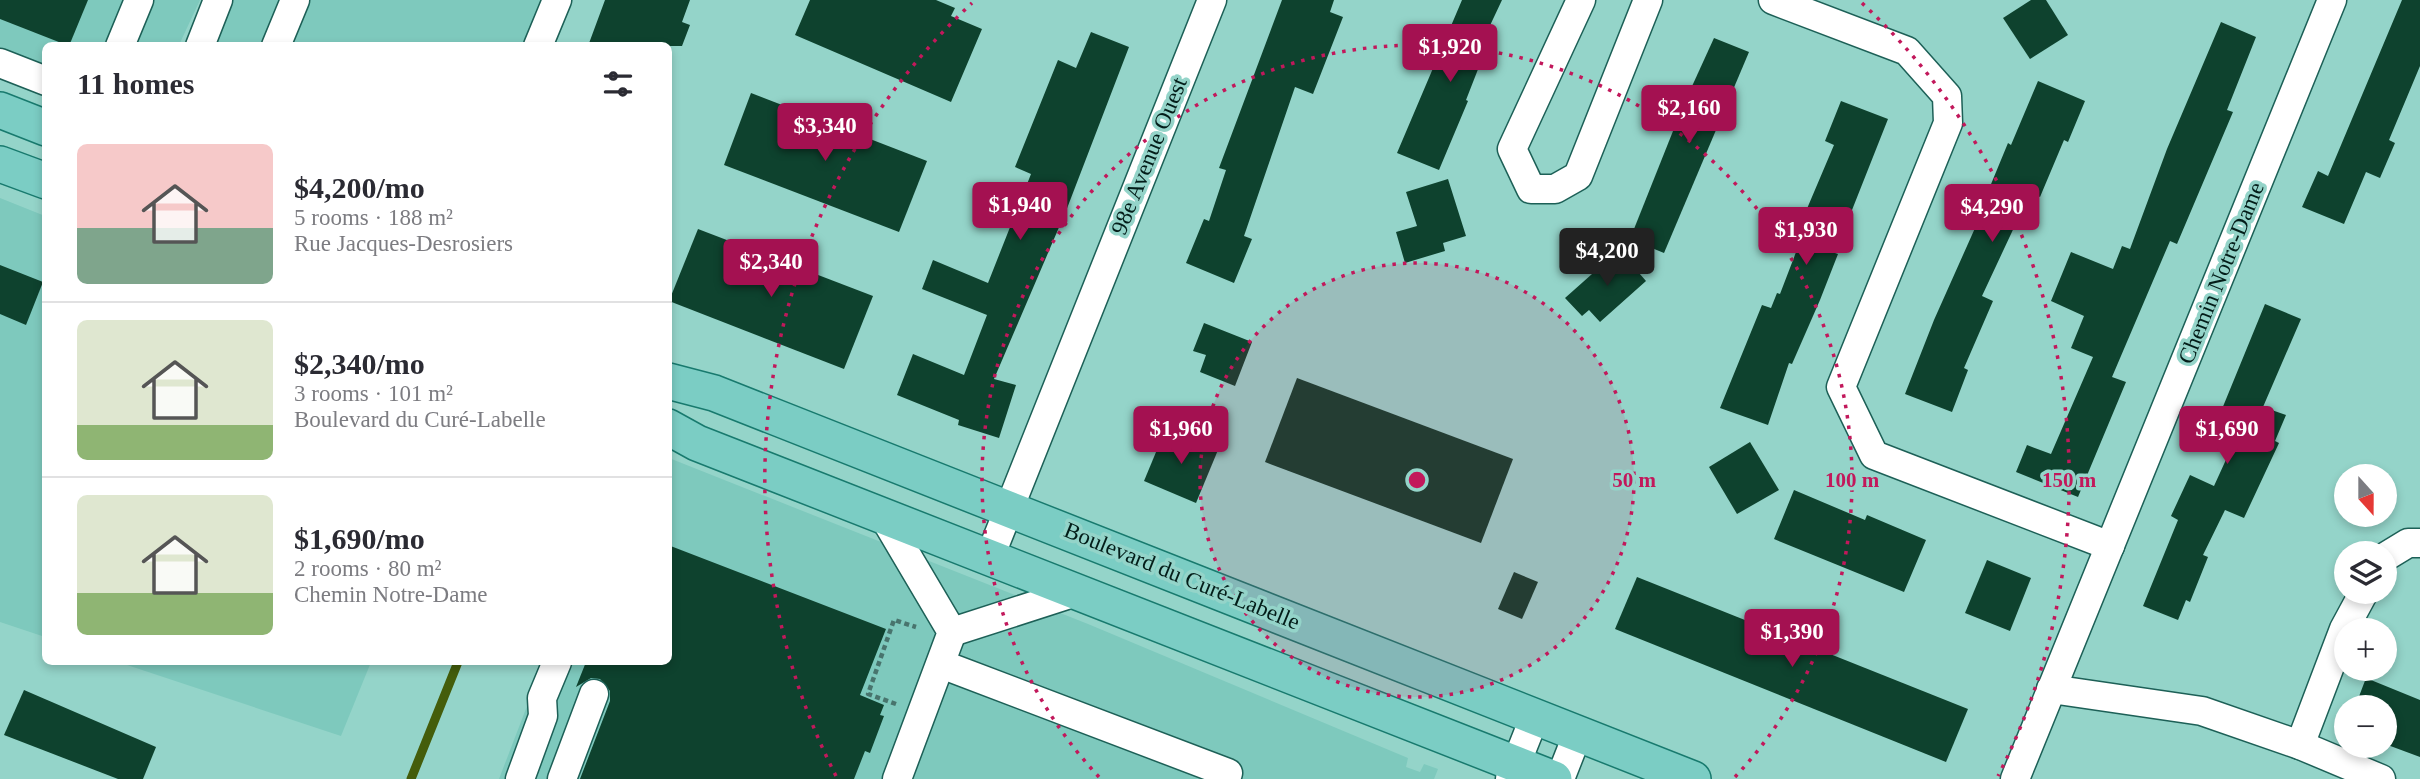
<!DOCTYPE html>
<meta charset="utf-8">
<style>
:root{--surface:#fff;--page:#f7f7f7;--text:#2b2b33;--muted:#7c7c81;--line:#e1e1e2;--accent:#a41151}
body{margin:0;font-family:Georgia,serif;background:var(--page);color:var(--text);height:100vh;display:flex;flex-direction:column;font-size:26px;white-space:nowrap}
*{box-sizing:border-box;margin:0}
p{font-size:23px;color:var(--muted)}
.icon{flex:none;width:38px;height:38px;fill:none;stroke:currentColor;stroke-width:2;stroke-linecap:round;stroke-linejoin:round}
.map{position:relative;flex:1;overflow:hidden}
.panel{position:absolute;left:42px;top:42px;width:630px;height:623px;display:flex;flex-direction:column;background:var(--surface);border-radius:10px;box-shadow:0 4px 10px #0003}
.panel>*{flex:none}
.needle{width:46px;rotate:159deg}
.buttons{position:absolute;left:2334px;top:464px;display:grid;gap:14px}
.buttons a{display:grid;place-items:center;width:63px;height:63px;border-radius:50%;background:var(--surface);box-shadow:0 4px 10px #0003;font-size:35px}
.price{position:absolute;translate:-50% -60px;padding:0 16px;border-radius:7px;background:var(--accent);color:#fff;font-size:23px;line-height:46px;filter:drop-shadow(0 2px 4px #0008)}
.price::after{content:'';position:absolute;left:50%;top:42px;width:21px;height:16px;margin-left:-10px;background:inherit;clip-path:polygon(0 0,100% 0,50% 100%)}
.price.selected{background:#222;color:#fff}
ul{padding:0;list-style:none}
li{display:flex;align-items:center;gap:21px;height:175px;padding:0 35px}
li+li{border-top:2px solid var(--line)}
li span{display:grid;place-items:center;flex:none;width:196px;height:140px;border-radius:10px;color:#555}
li>.icon{margin-inline-start:auto}
span .icon{width:84px;height:84px;fill:#fffc;stroke-width:1}
li b{font-size:30px}
h2{display:flex;justify-content:space-between;align-items:center;height:84px;padding:0 35px;font-size:30px}
.map>svg:first-child{display:block}
.built{fill:#7ec9bd}
.lines{fill:none;stroke-linecap:round;stroke-linejoin:round}
.stream{stroke:#445d0b;stroke-width:9}
.building{fill:#0e422e}
.minor-casing{stroke:#1d6057;stroke-width:31}
.major-casing{stroke:#187a6e;stroke-width:38}
.path{stroke:#48746d;stroke-width:4.5;stroke-dasharray:5 3.5;stroke-linecap:butt}
.minor{stroke:#fff;stroke-width:28}
.major{stroke:#7bcdc4;stroke-width:35}
.ring{fill:none;stroke:#c2185b;stroke-width:3.5;stroke-dasharray:3.5 7}
.labels{text-anchor:middle;dominant-baseline:central;stroke-width:7;stroke-linejoin:round;paint-order:stroke}
.street-label{font-size:23px;fill:#031d19;stroke:#94d4c9}
.centre{fill:#c2185b;stroke:#94d4c9;stroke-width:3.5}
.ring-label{font-size:21px;text-anchor:middle;font-weight:bold;fill:#c2185b;stroke:#94d4c9;stroke-width:7;stroke-linejoin:round;paint-order:stroke}
</style>
<div class="map">
<svg width="2420" height="779" viewBox="0 0 2420 779">
<rect width="100%" height="100%" fill="#94d4c9"/>
<g class="built">
<path d="M 0,0 L 200,0 L 179,45 L 46,46 L 45,83 L 0,65 Z"/>
<path d="M 214,0 L 573,0 L 555,45 L 195,46 Z"/>
<path d="M 0,198 L 45,216 L 45,637 L 0,622 Z"/>
<path d="M 669,458 L 1088,624 L 1408,758 L 1406,767 L 1420,772 L 1424,764 L 1438,769 L 1434,779 L 499,779 L 544,662 L 668,662 Z"/>
<path d="M 118,662 L 371,662 L 341,736 Z"/>
</g>
<g class="lines">
<path class="stream" d="M 411,779 L 458,662"/>
</g>
<g class="building">
<path d="M 0,0 L 88,0 L 69,46 L 0,19 Z"/>
<path d="M 605,0 L 690,0 L 682,22 L 690,25 L 682,46 L 588,46 Z"/>
<path d="M 810,0 L 936,0 L 955,8 L 951,16 L 982,29 L 951,102 L 795,35 Z"/>
<path d="M 1282,0 L 1334,0 L 1330,12 L 1343,17 L 1313,94 L 1295,87 L 1244,236 L 1252,239 L 1234,283 L 1186,263 L 1204,219 L 1209,221 L 1226,170 L 1219,168 Z"/>
<path d="M 1462,0 L 1502,0 L 1486,34 L 1491,36 L 1466,100 L 1468,101 L 1439,170 L 1397,153 Z"/>
<path d="M 2031,0 L 2046,0 L 2068,35 L 2030,59 L 2003,18 Z"/>
<path d="M 2402,0 L 2420,0 L 2420,66 L 2389,140 L 2395,143 L 2380,178 L 2366,172 L 2344,224 L 2302,207 L 2318,171 L 2328,176 Z"/>
<path d="M 2221,22 L 2256,37 L 2227,110 L 2233,112 L 2177,244 L 2170,241 L 2112,377 L 2126,382 L 2078,497 L 2016,472 L 2027,445 L 2051,454 L 2093,357 L 2071,348 L 2084,316 L 2051,301 L 2071,252 L 2113,269 L 2122,246 L 2130,249 L 2167,149 Z"/>
<path d="M 1091,32 L 1129,47 L 1066,211 L 994,379 L 1016,385 L 999,438 L 958,425 L 959,420 L 897,395 L 913,354 L 964,375 L 987,315 L 922,289 L 933,260 L 988,283 L 1031,174 L 1015,167 L 1058,60 L 1076,68 Z"/>
<path d="M 1714,38 L 1749,52 L 1664,253 L 1630,239 L 1683,106 Z"/>
<path d="M 2038,81 L 2085,101 L 2068,142 L 2064,140 L 2040,197 L 2031,193 L 2025,204 L 1982,296 L 1993,301 L 1964,368 L 1968,370 L 1952,412 L 1905,394 L 1934,320 L 1992,190 L 1989,189 L 2008,143 L 2011,145 Z"/>
<path d="M 751,93 L 927,161 L 899,232 L 724,165 Z"/>
<path d="M 1841,101 L 1888,119 L 1835,253 L 1838,254 L 1820,300 L 1792,364 L 1789,363 L 1768,425 L 1720,408 L 1762,305 L 1771,308 L 1777,293 L 1780,294 L 1811,213 L 1806,211 L 1834,145 L 1825,141 Z"/>
<path d="M 1448,179 L 1466,236 L 1443,243 L 1445,251 L 1405,263 L 1396,232 L 1417,226 L 1406,192 Z"/>
<path d="M 698,229 L 873,296 L 844,369 L 669,301 Z"/>
<path d="M 1619,250 L 1646,281 L 1600,322 L 1589,310 L 1582,316 L 1565,298 Z"/>
<path d="M 0,265 L 43,282 L 26,325 L 0,314 Z"/>
<path d="M 2265,304 L 2301,319 L 2263,407 L 2286,415 L 2275,441 L 2279,443 L 2244,518 L 2225,510 L 2203,555 L 2208,557 L 2190,602 L 2186,600 L 2178,620 L 2143,606 L 2178,520 L 2171,516 L 2190,475 L 2214,486 L 2245,418 L 2222,409 Z"/>
<path d="M 1204,323 L 1252,342 L 1235,386 L 1200,372 L 1206,355 L 1193,351 Z"/>
<path d="M 1297,378 L 1513,459 L 1481,543 L 1265,462 Z"/>
<path d="M 1166,428 L 1218,450 L 1196,503 L 1144,481 Z"/>
<path d="M 1750,442 L 1779,490 L 1737,514 L 1709,467 Z"/>
<path d="M 1794,490 L 1865,520 L 1867,515 L 1926,540 L 1904,592 L 1774,539 Z"/>
<path d="M 668,545 L 886,629 L 860,695 L 884,705 L 880,715 L 884,716 L 870,753 L 865,751 L 854,779 L 580,779 L 610,701 L 610,691 L 600,679 L 591,678 L 576,687 L 586,662 L 668,662 Z"/>
<path d="M 1987,560 L 2031,578 L 2010,631 L 1965,613 Z"/>
<path d="M 1514,572 L 1538,582 L 1522,619 L 1498,609 Z"/>
<path d="M 1637,577 L 1968,709 L 1946,762 L 1615,629 Z"/>
<path d="M 2366,678 L 2420,700 L 2420,757 L 2385,744 L 2385,707 L 2355,707 Z"/>
<path d="M 24,690 L 156,747 L 143,779 L 118,779 L 4,735 Z"/>
</g>
<g class="lines">
<g class="minor-casing">
<g id="minor">
<path d="M 1581,0 L 1512,149 L 1531,189 L 1555,189 L 1578,176 L 1648,0"/>
<path d="M 1773,0 L 1907,51 L 1947,96 L 1948,123 L 1841,387 L 1874,455 L 2110,546"/>
<path d="M 120,46 L 139,0"/>
<path d="M 200,46 L 218,0"/>
<path d="M 276,46 L 295,0"/>
<path d="M 538,46 L 557,0"/>
<path d="M 0,63 L 46,81"/>
<path d="M 884,517 L 952,632 L 897,779"/>
<path d="M 2385,557 L 2408,543 L 2420,543"/>
<path d="M 989,559 L 1212,0"/>
<path d="M 952,632 L 1073,593"/>
<path d="M 941,664 L 1228,773 L 1226,779"/>
<path d="M 2051,689 L 2202,711 L 2300,745 L 2381,779"/>
<path d="M 2300,745 L 2344,629 L 2364,592"/>
<path d="M 520,779 L 543,716 L 542,698 L 557,662"/>
<path d="M 562,779 L 594,694"/>
<path d="M 1510,779 L 1535,716"/>
<path d="M 1560,779 L 1578,733"/>
<path d="M 2015,779 L 2332,0"/>
</g>
</g>
<g class="major-casing">
<g id="major">
<path d="M 0,110 L 46,128"/>
<path d="M 0,164 L 46,181"/>
<path d="M 668,381 L 714,393 L 1693,779"/>
<path d="M 668,427 L 697,443 L 1554,779"/>
</g>
</g>
<path class="path" d="M 896,704 L 868,694 L 894,620 L 916,627"/>
<use href="#minor" class="minor"/>
<use href="#major" class="major"/>
</g>
<circle cx="1417" cy="480" r="217" fill="#c2185b" fill-opacity=".12"/>
<g class="ring">
<circle cx="1417" cy="480" r="217"/>
<path d="M1099 777A435 435 0 1 1 1735 777"/>
<path d="M836 776A652 652 0 0 1 972 3M1862 3A652 652 0 0 1 1998 776"/>
</g>
<g class="labels">
<g class="street-label">
<text transform="translate(1149 156) rotate(-68)">98e Avenue Ouest</text>
<text transform="translate(2221 273) rotate(-68)">Chemin Notre-Dame</text>
<text transform="translate(1182 576) rotate(22)">Boulevard du Curé-Labelle</text>
</g>
</g>
<circle cx="1417" cy="480" r="10" class="centre"/>
<g class="ring-label">
<text x="1634" y="487">50 m</text>
<text x="1852" y="487">100 m</text>
<text x="2069" y="487">150 m</text>
</g>
</svg>
<div class="buttons">
<a><svg class="needle" viewBox="-14 -14 28 28"><path d="M0-13l5 13h-10z" fill="#e53935"/><path d="M0 13l5-13h-10z" fill="#7c7c81"/></svg></a>
<a><svg class="icon" aria-label="layers" viewBox="0 0 24 24"><path d="M12 4l9 5-9 5-9-5zM3 14l9 5 9-5"/></svg></a>
<a>+</a>
<a>−</a>
</div>
<b class="price" style="left:1450px;top:84px">$1,920</b>
<b class="price" style="left:1689px;top:145px">$2,160</b>
<b class="price" style="left:825px;top:163px">$3,340</b>
<b class="price" style="left:1020px;top:242px">$1,940</b>
<b class="price" style="left:1992px;top:244px">$4,290</b>
<b class="price" style="left:1806px;top:267px">$1,930</b>
<b class="price selected" style="left:1607px;top:288px">$4,200</b>
<b class="price" style="left:771px;top:299px">$2,340</b>
<b class="price" style="left:1181px;top:466px">$1,960</b>
<b class="price" style="left:2227px;top:466px">$1,690</b>
<b class="price" style="left:1792px;top:669px">$1,390</b>
<section class="panel">
<h2>11 homes<svg class="icon" aria-label="filters" viewBox="0 0 24 24"><path d="M4 7h16M4 17h16"/><circle cx="9" cy="7" r="2"/><circle cx="15" cy="17" r="2"/></svg></h2>
<ul>
<li><span style="background:linear-gradient(#f6c9c9 60%,#7fa58c 0)"><svg class="icon" aria-label="home" viewBox="0 0 24 24"><path d="M3 11l9-7 9 7M6 9v11h12V9"/></svg></span><div><b>$4,200/mo</b><p>5 rooms · 188 m²</p><p>Rue Jacques-Desrosiers</p></div></li>
<li><span style="background:linear-gradient(#dfe7d0 75%,#8fb573 0)"><svg class="icon" aria-label="home" viewBox="0 0 24 24"><path d="M3 11l9-7 9 7M6 9v11h12V9"/></svg></span><div><b>$2,340/mo</b><p>3 rooms · 101 m²</p><p>Boulevard du Curé-Labelle</p></div></li>
<li><span style="background:linear-gradient(#dfe7d0 70%,#8fb573 0)"><svg class="icon" aria-label="home" viewBox="0 0 24 24"><path d="M3 11l9-7 9 7M6 9v11h12V9"/></svg></span><div><b>$1,690/mo</b><p>2 rooms · 80 m²</p><p>Chemin Notre-Dame</p></div></li>
</ul>
</section>
</div>
